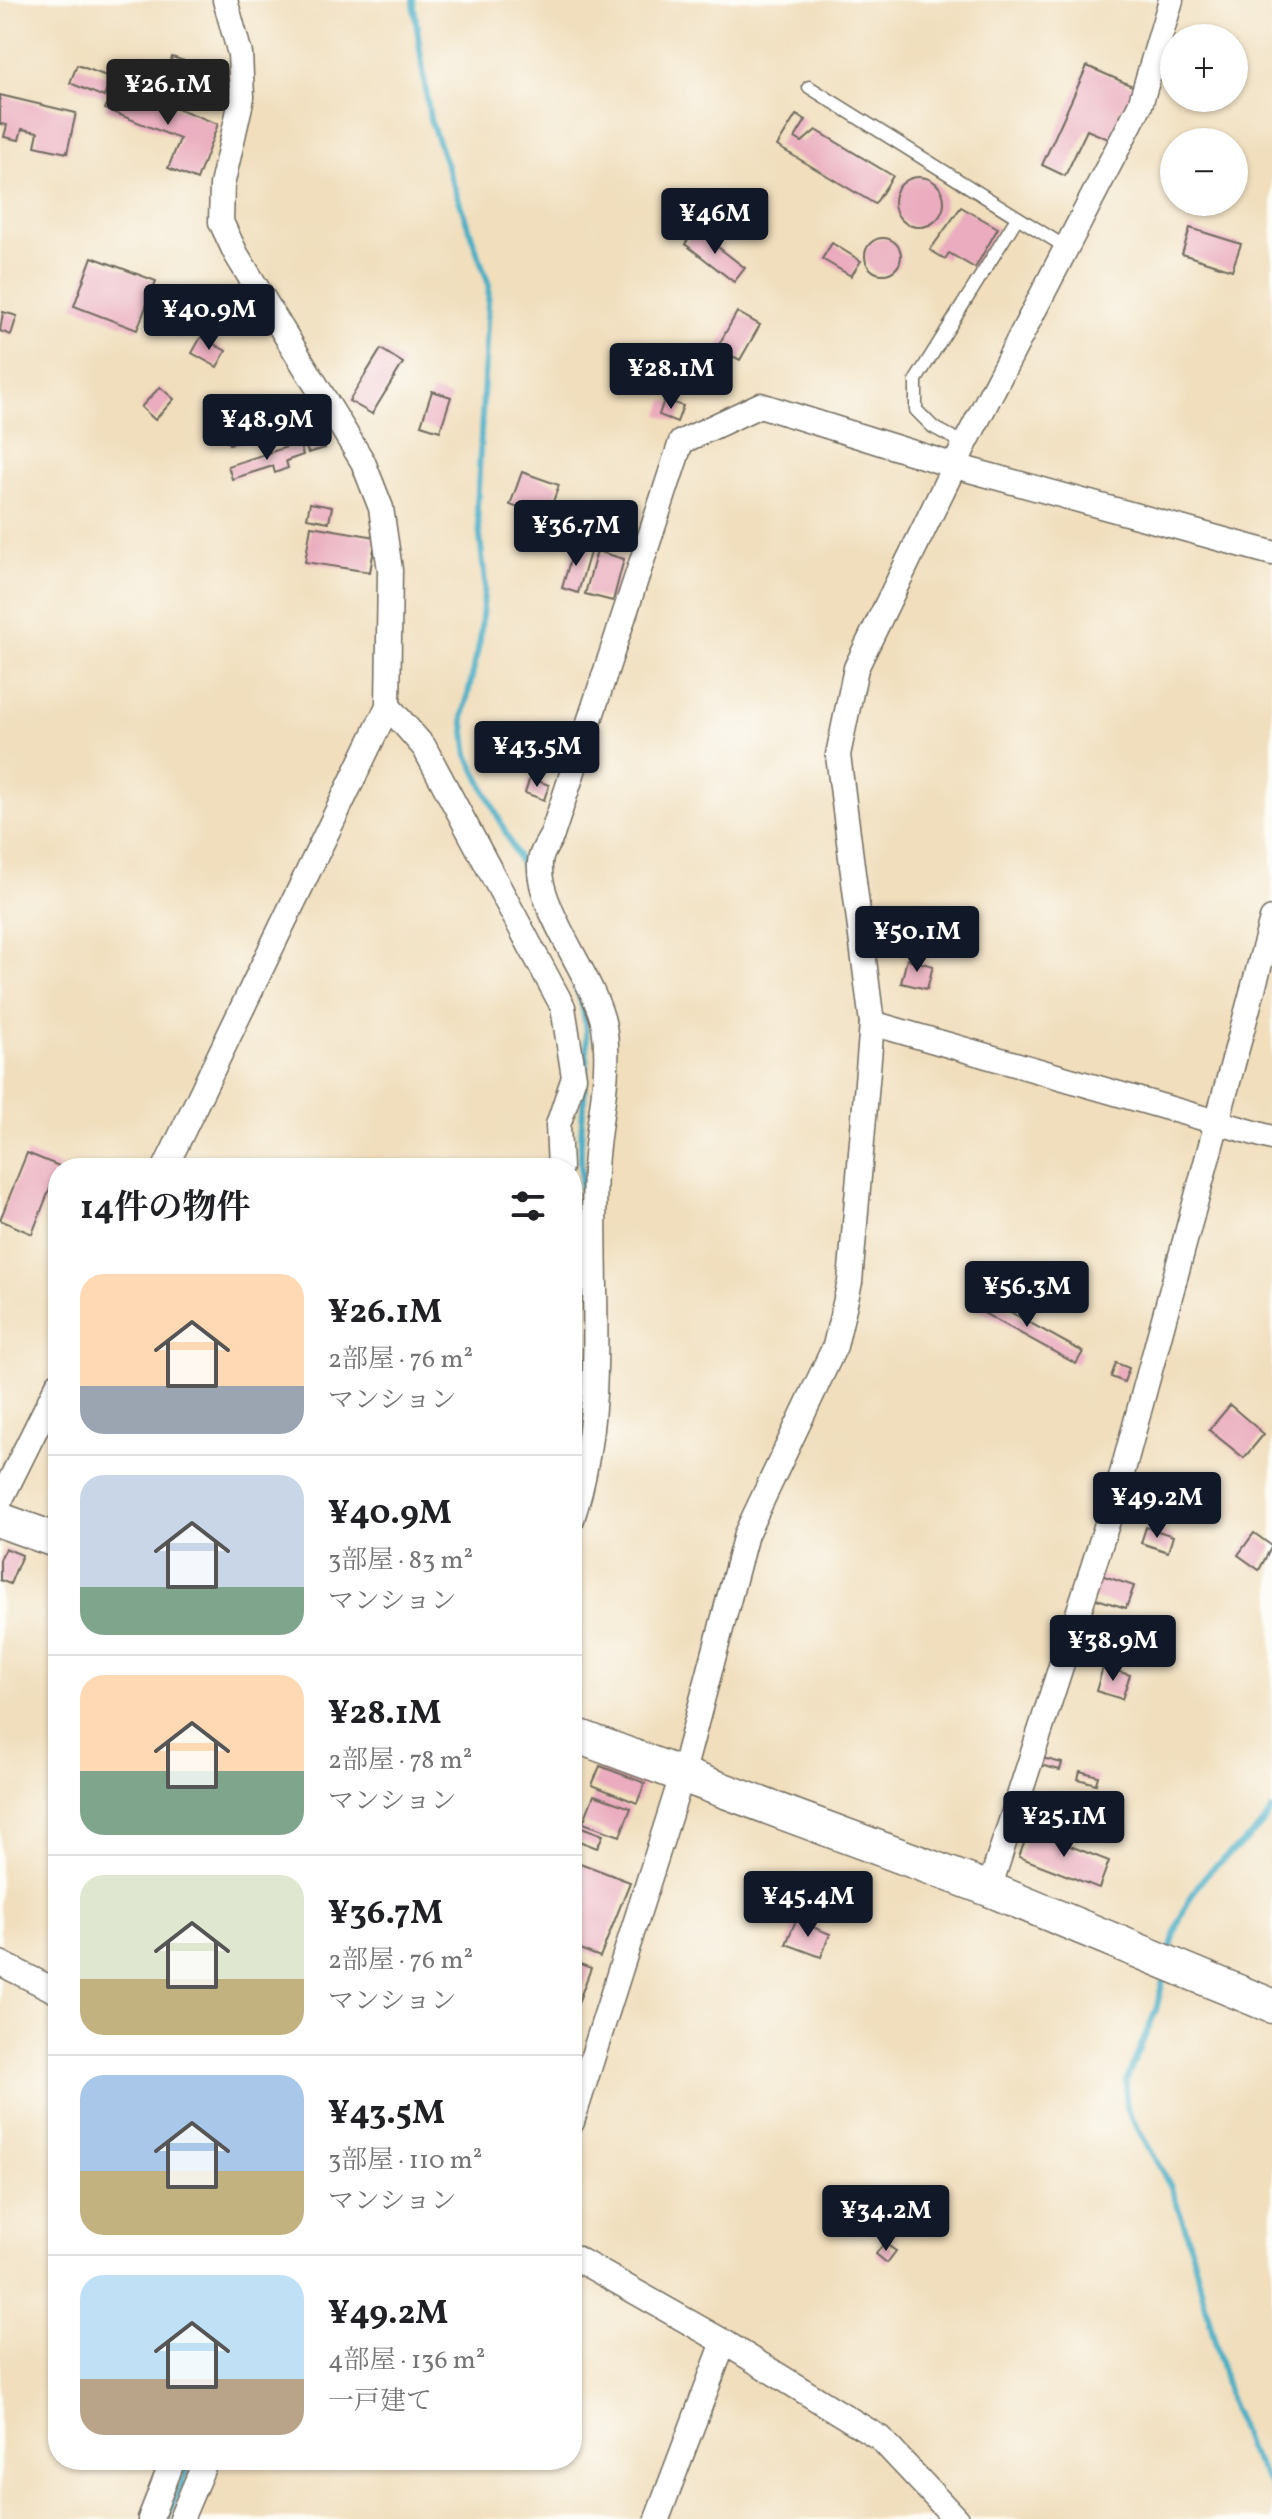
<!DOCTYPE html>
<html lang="ja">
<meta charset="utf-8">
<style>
:root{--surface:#fff;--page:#f6f6f6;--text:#202124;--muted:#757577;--line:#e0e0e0;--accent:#111827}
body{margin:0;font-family:Vollkorn,"Noto Serif JP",serif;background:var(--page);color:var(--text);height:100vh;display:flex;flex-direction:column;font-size:30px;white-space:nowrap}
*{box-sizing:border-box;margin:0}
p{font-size:26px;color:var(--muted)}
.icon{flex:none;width:44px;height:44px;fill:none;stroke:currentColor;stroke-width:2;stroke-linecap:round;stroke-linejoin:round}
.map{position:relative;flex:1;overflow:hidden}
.side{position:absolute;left:48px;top:1158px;width:534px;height:1312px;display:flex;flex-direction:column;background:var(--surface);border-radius:32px;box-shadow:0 2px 6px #0004}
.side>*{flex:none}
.fabs{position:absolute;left:1160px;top:24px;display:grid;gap:16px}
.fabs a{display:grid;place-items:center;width:88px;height:88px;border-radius:50%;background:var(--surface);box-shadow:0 2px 6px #0004;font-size:40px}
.price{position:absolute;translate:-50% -68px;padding:0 18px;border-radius:8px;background:var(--accent);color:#fff;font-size:26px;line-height:52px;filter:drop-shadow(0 2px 4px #0008)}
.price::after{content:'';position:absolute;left:50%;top:48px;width:24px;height:18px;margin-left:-12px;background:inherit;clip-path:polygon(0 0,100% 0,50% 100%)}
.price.current{background:#222;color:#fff}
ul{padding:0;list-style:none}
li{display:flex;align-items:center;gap:24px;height:200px;padding:0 32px}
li+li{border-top:2px solid var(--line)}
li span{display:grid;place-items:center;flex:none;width:224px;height:160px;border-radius:24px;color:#555}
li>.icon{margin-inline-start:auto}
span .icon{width:96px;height:96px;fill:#fffc;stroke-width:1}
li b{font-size:34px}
h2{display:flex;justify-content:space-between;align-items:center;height:96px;padding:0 32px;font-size:34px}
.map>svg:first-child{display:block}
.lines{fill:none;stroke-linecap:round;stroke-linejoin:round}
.stream{stroke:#46adc5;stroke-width:6}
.building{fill:#eaacbe}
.lane-casing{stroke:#706a5e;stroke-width:15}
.street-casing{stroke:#706a5e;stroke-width:27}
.secondary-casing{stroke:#706a5e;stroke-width:37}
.lane{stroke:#fff;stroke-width:12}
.street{stroke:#fff;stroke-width:24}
.secondary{stroke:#fff;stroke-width:34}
</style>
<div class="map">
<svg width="1272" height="2519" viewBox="0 0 1272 2519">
<rect width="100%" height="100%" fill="#fdfcf7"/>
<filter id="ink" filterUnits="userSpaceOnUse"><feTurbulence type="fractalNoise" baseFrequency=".0125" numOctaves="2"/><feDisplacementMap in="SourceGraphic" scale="16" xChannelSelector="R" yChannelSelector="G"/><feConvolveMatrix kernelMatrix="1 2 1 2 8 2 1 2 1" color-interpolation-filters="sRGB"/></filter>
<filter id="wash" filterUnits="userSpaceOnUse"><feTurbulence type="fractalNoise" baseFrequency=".006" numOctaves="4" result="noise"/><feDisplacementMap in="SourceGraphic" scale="32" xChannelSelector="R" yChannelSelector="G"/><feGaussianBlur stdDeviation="1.8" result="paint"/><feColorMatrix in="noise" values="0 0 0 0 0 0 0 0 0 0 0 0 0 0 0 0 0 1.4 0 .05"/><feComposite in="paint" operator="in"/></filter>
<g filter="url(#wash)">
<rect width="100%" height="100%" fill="#f0debc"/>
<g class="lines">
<g class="stream">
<path d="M 413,0 L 430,119 L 489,285 L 477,508 L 485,583 L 480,640 L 463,717 L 468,755 L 532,887"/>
<path d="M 572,1444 C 587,1345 581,1244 581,1144 C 582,1089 597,1033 574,982"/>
<path d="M 1170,1953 C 1175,1927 1188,1896 1206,1875 C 1229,1850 1253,1841 1272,1810"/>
<path d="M 1165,1972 L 1156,2010 L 1126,2081 L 1126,2108 L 1170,2185 L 1187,2233 L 1230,2400 L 1247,2448 L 1272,2488"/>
<path d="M 167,2519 L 191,2460"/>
</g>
</g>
<g id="blocks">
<g class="building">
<path d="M 172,57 L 196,65 L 186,97 L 162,90 Z"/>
<path d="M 77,65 L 112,78 L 104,97 L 70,83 Z"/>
<path d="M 1087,66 L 1137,88 L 1113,141 L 1087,130 L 1065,176 L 1042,165 Z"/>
<path d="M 115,84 L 218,124 L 197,180 L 168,168 L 180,139 L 105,109 Z"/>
<path d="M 0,95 L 76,113 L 67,153 L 35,146 L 38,132 L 22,129 L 19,140 L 4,137 L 7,125 L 0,124 Z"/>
<path d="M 796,115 L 806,120 L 795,138 L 802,142 L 816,130 L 893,176 L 875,204 L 777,146 Z"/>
<circle cx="919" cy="202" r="25"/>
<path d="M 961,207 L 998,228 L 975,268 L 949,253 L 945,259 L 930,250 Z"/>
<path d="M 1190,228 L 1241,244 L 1232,270 L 1182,254 Z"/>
<path d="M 696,230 L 745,268 L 734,282 L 685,244 Z"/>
<circle cx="883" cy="256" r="18"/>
<path d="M 832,243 L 861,261 L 851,276 L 822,259 Z"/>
<path d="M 92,257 L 156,281 L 137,330 L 74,306 Z"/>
<path d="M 3,312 L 17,316 L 11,335 L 0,331 Z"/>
<path d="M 737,312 L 760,325 L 740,360 L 717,348 Z"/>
<path d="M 201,337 L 226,351 L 217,367 L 192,353 Z"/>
<path d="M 381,349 L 403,363 L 372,414 L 349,401 Z"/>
<path d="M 629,359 L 650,368 L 646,379 L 625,371 Z"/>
<path d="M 160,387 L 174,399 L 155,420 L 141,407 Z"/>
<path d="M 432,391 L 451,397 L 440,431 L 421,425 Z"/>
<path d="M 664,400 L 683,406 L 677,422 L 659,415 Z"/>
<path d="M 254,421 L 258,438 L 229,444 L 225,428 Z"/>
<path d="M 320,435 L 325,448 L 308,453 L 304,441 Z"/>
<path d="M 299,443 L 303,455 L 286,461 L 288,468 L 275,473 L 273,466 L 232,479 L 228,466 Z"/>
<path d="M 522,472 L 559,485 L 547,518 L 510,505 Z"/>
<path d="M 310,503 L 332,507 L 329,522 L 307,518 Z"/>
<path d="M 311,526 L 376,537 L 370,572 L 305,562 Z"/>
<path d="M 575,544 L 591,549 L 578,593 L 562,588 Z"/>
<path d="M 597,551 L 624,559 L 613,601 L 585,594 Z"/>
<path d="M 530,778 L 549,785 L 544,800 L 525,793 Z"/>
<path d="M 907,959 L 933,966 L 927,989 L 901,983 Z"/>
<path d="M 27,1153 L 64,1168 L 58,1168 L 32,1234 L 0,1220 Z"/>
<path d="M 978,1294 L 1083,1352 L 1076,1364 L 971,1306 Z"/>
<path d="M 1116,1363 L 1129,1368 L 1124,1382 L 1111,1377 Z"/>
<path d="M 1230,1405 L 1264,1434 L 1244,1458 L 1209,1430 Z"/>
<path d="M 1146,1527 L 1173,1536 L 1168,1552 L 1141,1543 Z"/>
<path d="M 1254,1533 L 1272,1546 L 1259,1570 L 1238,1555 Z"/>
<path d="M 5,1548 L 22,1555 L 10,1584 L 0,1580 L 0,1560 Z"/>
<path d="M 1092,1572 L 1134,1586 L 1126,1608 L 1084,1595 Z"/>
<path d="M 1103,1667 L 1130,1675 L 1122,1699 L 1096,1691 Z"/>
<path d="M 1042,1758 L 1062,1763 L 1060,1770 L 1040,1765 Z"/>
<path d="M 600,1766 L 645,1783 L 637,1803 L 592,1785 Z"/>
<path d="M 1080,1771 L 1098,1776 L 1096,1784 L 1078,1779 Z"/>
<path d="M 594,1795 L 631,1808 L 620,1836 L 583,1823 Z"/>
<path d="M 579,1826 L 603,1835 L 597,1848 L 574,1839 Z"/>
<path d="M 1029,1830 L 1109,1861 L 1099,1888 L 1019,1857 Z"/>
<path d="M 572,1860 L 630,1882 L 600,1957 L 572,1946 Z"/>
<path d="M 796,1920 L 830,1934 L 821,1957 L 786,1944 Z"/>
<path d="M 572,1961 L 591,1968 L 572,2019 Z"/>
<path d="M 884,2243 L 896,2251 L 887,2263 L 876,2254 Z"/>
</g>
</g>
</g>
<g filter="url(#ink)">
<use href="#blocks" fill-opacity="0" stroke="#706a5e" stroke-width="2"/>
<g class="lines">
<g class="lane-casing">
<g id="lane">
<path d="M 809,87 L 1067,248"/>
<path d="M 965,444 L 933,427 L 916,410 L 916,380 L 1017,218"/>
</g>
</g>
<g class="street-casing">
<g id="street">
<path d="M 388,706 L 424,747 L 563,1007 L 574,1077 L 558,1125 L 560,1168"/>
<path d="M 872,1023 L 1272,1138"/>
<path d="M 165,1168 L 388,706 L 390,570 L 381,508 L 363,462 L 236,254 L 221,222 L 222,185 L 242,97 L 240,54 L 225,0"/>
<path d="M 0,1501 L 58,1384"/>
<path d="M 572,1519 C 609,1406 590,1287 595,1170 C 597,1122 612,1073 604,1026 C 595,979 536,908 540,863 C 540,854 548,843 552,835 L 681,442 L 760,405 L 955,466 L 1272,553"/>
<path d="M 989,1889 L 1116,1496 L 1272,919"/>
<path d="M 0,1963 L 58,1992"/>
<path d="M 572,2122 L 682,1776 L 746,1534 L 835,1346 L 850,1282 L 872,1023 L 838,755 L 856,668 L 965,444 L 1140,105 L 1171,0"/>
<path d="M 572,2256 L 724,2342 L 880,2438 L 956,2519"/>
<path d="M 150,2519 L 173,2460"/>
<path d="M 181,2519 L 206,2460"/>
<path d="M 657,2519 L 724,2342"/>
</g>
</g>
<g class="secondary-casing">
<g id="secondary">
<path d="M 0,1520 L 58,1541"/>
<path d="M 572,1734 L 989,1889 L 1272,2006"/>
</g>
</g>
<use href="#lane" class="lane"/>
<use href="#street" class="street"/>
<use href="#secondary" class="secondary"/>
</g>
</g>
</svg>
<div class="fabs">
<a>+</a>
<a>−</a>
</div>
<b class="price current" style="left:168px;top:127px">¥26.1M</b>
<b class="price" style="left:715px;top:256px">¥46M</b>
<b class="price" style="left:209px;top:352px">¥40.9M</b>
<b class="price" style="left:671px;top:411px">¥28.1M</b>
<b class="price" style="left:267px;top:462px">¥48.9M</b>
<b class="price" style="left:576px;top:568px">¥36.7M</b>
<b class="price" style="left:537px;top:789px">¥43.5M</b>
<b class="price" style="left:917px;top:974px">¥50.1M</b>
<b class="price" style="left:1027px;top:1329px">¥56.3M</b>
<b class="price" style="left:1157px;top:1540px">¥49.2M</b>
<b class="price" style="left:1113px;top:1683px">¥38.9M</b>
<b class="price" style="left:1064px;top:1859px">¥25.1M</b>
<b class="price" style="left:808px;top:1939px">¥45.4M</b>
<b class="price" style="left:886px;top:2253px">¥34.2M</b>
<section class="side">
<h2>14件の物件<svg class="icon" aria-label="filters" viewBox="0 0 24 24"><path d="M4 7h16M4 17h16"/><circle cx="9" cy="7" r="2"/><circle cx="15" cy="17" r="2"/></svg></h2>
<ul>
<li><span style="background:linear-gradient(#ffd9b3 70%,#9aa5b1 0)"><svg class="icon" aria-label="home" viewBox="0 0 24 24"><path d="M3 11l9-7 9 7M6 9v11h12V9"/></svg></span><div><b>¥26.1M</b><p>2部屋 · 76 m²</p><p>マンション</p></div></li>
<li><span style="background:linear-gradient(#c9d6e8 70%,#7fa58c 0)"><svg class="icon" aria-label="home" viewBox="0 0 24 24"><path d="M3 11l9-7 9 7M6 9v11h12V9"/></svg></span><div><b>¥40.9M</b><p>3部屋 · 83 m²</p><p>マンション</p></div></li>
<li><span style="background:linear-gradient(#ffd9b3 60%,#7fa58c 0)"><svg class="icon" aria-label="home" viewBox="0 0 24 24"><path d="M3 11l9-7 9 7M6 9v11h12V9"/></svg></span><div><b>¥28.1M</b><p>2部屋 · 78 m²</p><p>マンション</p></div></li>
<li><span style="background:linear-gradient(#dfe7d0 65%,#c2b280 0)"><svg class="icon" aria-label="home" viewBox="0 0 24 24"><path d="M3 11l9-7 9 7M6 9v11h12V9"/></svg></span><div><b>¥36.7M</b><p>2部屋 · 76 m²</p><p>マンション</p></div></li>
<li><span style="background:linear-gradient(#a9c7e8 60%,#c2b280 0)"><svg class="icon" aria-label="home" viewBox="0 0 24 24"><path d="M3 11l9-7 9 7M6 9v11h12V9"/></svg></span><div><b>¥43.5M</b><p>3部屋 · 110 m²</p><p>マンション</p></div></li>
<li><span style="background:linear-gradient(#bfe0f5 65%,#b9a48a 0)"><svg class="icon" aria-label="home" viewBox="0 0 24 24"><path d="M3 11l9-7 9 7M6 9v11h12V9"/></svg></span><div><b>¥49.2M</b><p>4部屋 · 136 m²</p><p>一戸建て</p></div></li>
</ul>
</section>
</div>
